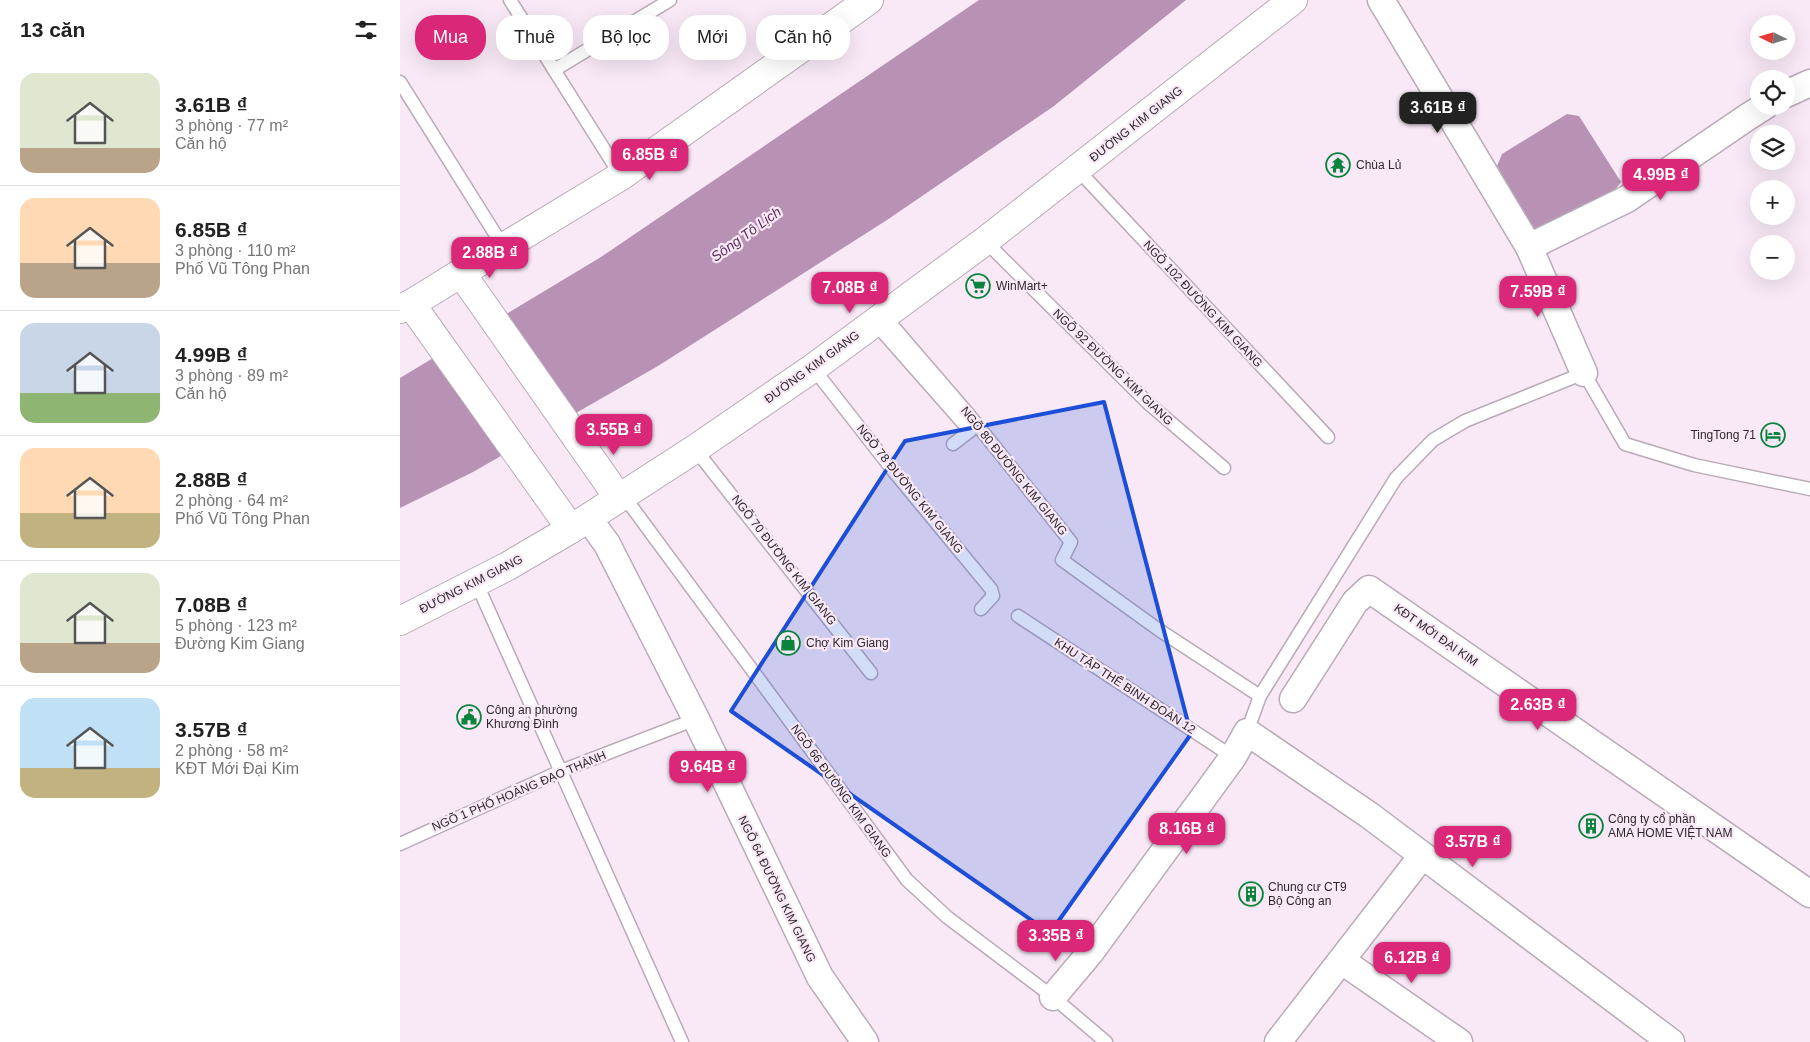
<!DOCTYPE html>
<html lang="vi">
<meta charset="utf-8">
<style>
:root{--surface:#fff;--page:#f2f2f2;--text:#222;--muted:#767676;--line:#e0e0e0;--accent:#db2777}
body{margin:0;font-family:Helvetica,sans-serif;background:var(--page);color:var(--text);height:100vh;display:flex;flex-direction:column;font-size:19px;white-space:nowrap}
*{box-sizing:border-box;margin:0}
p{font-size:16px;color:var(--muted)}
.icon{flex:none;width:28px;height:28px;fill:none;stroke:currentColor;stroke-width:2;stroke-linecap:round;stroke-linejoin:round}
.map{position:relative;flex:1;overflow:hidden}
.sheet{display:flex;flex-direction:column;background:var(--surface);width:400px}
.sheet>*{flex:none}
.top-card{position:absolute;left:15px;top:15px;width:475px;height:45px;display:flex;gap:10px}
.needle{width:32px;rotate:275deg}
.controls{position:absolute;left:1350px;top:15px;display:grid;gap:10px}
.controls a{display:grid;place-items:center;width:45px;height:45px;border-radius:50%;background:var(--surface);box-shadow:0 5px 20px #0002;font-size:25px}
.price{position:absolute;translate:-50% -42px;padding:0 11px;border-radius:10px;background:var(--accent);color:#fff;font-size:16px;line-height:32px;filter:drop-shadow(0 1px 2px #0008)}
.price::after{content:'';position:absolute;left:50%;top:30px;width:15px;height:11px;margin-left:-8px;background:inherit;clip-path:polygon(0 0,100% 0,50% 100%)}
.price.selected{background:#222;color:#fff}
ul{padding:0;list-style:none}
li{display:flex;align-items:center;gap:15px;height:125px;padding:0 20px}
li+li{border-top:1px solid var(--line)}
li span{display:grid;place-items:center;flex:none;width:140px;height:100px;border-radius:15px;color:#555}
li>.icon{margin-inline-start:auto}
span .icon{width:60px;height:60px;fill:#fffc;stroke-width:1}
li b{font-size:21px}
h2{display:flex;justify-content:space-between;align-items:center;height:60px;padding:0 20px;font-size:21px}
.chip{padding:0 18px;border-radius:20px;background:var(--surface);box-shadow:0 5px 20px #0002;font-size:18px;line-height:45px}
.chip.selected{background:var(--accent);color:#fff}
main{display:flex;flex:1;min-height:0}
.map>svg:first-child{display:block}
.water{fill:#b892b4}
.pier{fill:#f9e9f7}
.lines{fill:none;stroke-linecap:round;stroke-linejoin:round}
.service-casing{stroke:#b9aab7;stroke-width:15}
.minor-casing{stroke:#b9aab7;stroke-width:29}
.secondary-casing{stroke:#b9aab7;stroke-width:30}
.service{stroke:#fff;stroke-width:12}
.minor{stroke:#fff;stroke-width:26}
.secondary{stroke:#fff;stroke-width:28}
.marked{fill:#1d4ed8;fill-opacity:0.2;stroke:#1d4ed8;stroke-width:4;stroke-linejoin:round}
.labels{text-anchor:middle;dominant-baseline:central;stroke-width:4.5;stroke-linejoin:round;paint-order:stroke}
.street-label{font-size:12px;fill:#2e282d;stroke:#f9e9f7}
.poi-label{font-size:12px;fill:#2e282d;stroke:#f9e9f7;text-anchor:start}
.water-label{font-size:14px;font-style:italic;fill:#5e2d5a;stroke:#f9e9f7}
</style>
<main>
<section class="sheet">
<h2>13 căn<svg class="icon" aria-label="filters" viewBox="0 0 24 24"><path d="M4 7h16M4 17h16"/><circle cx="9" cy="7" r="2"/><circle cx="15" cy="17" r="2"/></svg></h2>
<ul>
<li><span style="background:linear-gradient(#dfe7d0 75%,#b9a48a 0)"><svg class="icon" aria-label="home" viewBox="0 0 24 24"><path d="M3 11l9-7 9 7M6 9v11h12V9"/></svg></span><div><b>3.61B ₫</b><p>3 phòng · 77 m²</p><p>Căn hộ</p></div></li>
<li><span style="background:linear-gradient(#ffd9b3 65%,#b9a48a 0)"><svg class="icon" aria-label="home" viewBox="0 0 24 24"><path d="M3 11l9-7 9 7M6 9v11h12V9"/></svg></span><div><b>6.85B ₫</b><p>3 phòng · 110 m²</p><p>Phố Vũ Tông Phan</p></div></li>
<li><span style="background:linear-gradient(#c9d6e8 70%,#8fb573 0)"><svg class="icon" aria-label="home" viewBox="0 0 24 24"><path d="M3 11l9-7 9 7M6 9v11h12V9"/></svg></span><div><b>4.99B ₫</b><p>3 phòng · 89 m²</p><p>Căn hộ</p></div></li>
<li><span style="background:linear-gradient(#ffd9b3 65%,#c2b280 0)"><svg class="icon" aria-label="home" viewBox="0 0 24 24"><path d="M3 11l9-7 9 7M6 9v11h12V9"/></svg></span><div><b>2.88B ₫</b><p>2 phòng · 64 m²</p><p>Phố Vũ Tông Phan</p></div></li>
<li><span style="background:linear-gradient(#dfe7d0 70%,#b9a48a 0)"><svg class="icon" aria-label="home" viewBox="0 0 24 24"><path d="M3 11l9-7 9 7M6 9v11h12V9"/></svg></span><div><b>7.08B ₫</b><p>5 phòng · 123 m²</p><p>Đường Kim Giang</p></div></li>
<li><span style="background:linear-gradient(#bfe0f5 70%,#c2b280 0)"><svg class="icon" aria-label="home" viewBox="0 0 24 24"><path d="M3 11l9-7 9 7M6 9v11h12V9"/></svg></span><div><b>3.57B ₫</b><p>2 phòng · 58 m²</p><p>KĐT Mới Đại Kim</p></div></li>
</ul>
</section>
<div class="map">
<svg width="1410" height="1042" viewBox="0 0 1410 1042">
<rect width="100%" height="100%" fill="#f9e9f7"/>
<g class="water">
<path d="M 579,0 L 786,0 L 654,106 L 487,220 L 258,366 L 73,472 L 0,508 L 0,378 L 201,257 Z"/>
<path d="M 1167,114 L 1179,116 L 1221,182 L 1215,190 L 1140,231 L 1129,226 L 1097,166 L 1102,154 Z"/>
</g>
<path class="pier" d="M 92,320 L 164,422 L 115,451 L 42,350 Z"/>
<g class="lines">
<g class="service-casing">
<g id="service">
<path d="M 110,0 L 221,176"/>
<path d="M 154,70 L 270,0"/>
<path d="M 0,82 L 104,248"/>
<path d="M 678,170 L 928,437"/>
<path d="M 585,241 L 748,403 L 824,468"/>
<path d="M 484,316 L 570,416 L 671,542 L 662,560 L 759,630 L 860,696"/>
<path d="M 474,322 L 570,431 L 553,444"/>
<path d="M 413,368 L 495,473 L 591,589 L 593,596 L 581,609"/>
<path d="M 295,449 L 471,673"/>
<path d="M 223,495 L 507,880 L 547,917 L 653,997 L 706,1042"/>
<path d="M 76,582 L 282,1042"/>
<path d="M 618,616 L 833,757"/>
<path d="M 847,732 L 860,696 L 996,478 L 1033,440 L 1065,421 L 1184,373 L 1225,444 L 1294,465 L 1410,489"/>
<path d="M 0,844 L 161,771 L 296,719"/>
</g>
</g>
<g class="minor-casing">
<g id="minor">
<path d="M 981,0 L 1129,247 L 1184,373"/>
<path d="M 1386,94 L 1410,83"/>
<path d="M 1129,247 L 1227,199 L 1349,116 L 1365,106"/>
<path d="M 188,518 L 207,544 L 296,719 L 420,977 L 465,1042"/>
<path d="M 893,699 L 955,602 L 969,589 L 1410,894"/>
<path d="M 942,961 L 1059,1042"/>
<path d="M 653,997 L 690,953 L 833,757 L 847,732 L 969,815 L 1271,1042"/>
<path d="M 878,1042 L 1022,856"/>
</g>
</g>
<g class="secondary-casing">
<g id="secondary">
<path d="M 61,273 L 218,497"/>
<path d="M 11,304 L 171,529"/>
<path d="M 0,309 L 11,304 L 61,273 L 221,176 L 469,0"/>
<path d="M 0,621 L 108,566 L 171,529 L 295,449 L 413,368 L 585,241 L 893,0"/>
</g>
</g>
<use href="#service" class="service"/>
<use href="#minor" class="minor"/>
<use href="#secondary" class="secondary"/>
</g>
<path class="marked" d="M 704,402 L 791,734 L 650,933 L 331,711 L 505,441 Z"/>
<defs>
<g id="temple-ring" transform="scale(1.25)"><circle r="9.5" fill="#f9e9f7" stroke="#0a843d" stroke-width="1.5"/><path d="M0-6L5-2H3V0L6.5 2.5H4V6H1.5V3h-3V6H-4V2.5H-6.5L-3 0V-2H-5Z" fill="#0a843d"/></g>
<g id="supermarket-ring" transform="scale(1.25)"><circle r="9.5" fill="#f9e9f7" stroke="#0a843d" stroke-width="1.5"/><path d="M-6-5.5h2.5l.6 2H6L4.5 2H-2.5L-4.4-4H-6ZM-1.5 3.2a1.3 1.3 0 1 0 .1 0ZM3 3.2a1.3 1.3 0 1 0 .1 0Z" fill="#0a843d"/></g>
<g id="hotel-ring" transform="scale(1.25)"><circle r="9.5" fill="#f9e9f7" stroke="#0a843d" stroke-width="1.5"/><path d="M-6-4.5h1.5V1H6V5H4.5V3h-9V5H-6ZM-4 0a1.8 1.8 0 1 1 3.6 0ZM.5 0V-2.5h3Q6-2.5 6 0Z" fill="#0a843d"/></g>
<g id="shop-ring" transform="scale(1.25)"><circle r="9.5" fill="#f9e9f7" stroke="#0a843d" stroke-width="1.5"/><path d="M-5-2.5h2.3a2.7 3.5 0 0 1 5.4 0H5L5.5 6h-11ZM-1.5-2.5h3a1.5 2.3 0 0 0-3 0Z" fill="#0a843d"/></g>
<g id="civic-ring" transform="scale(1.25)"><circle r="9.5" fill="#f9e9f7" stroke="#0a843d" stroke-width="1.5"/><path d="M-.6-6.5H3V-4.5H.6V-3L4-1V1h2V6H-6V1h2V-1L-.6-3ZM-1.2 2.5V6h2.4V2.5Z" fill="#0a843d"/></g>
<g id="building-ring" transform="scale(1.25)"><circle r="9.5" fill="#f9e9f7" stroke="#0a843d" stroke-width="1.5"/><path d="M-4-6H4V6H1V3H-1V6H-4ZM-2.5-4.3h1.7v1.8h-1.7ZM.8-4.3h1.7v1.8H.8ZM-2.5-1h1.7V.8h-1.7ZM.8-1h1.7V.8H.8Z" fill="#0a843d"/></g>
</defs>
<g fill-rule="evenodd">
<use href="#temple-ring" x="938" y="165"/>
<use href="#supermarket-ring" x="578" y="286"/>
<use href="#hotel-ring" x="1373" y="435"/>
<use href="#shop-ring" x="388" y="643"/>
<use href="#civic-ring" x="69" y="717"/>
<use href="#building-ring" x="1191" y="826"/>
<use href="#building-ring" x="851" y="894"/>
</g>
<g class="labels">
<g class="street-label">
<text transform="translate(736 124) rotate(-38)">ĐƯỜNG KIM GIANG</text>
<text transform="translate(803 304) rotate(47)">NGÕ 102 ĐƯỜNG KIM GIANG</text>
<text transform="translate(412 367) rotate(-36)">ĐƯỜNG KIM GIANG</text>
<text transform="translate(713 367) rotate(44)">NGÕ 92 ĐƯỜNG KIM GIANG</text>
<text transform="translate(614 471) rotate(51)">NGÕ 80 ĐƯỜNG KIM GIANG</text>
<text transform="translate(510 489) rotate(51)">NGÕ 78 ĐƯỜNG KIM GIANG</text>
<text transform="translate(384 560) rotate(52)">NGÕ 70 ĐƯỜNG KIM GIANG</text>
<text transform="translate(71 584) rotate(-27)">ĐƯỜNG KIM GIANG</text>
<text transform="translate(1036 635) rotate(35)">KĐT MỚI ĐẠI KIM</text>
<text transform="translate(725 686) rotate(33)">KHU TẬP THỂ BINH ĐOÀN 12</text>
<text transform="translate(119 791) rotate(-23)">NGÕ 1 PHỐ HOÀNG ĐẠO THÀNH</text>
<text transform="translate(441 791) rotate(54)">NGÕ 66 ĐƯỜNG KIM GIANG</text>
<text transform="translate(377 889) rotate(64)">NGÕ 64 ĐƯỜNG KIM GIANG</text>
</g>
<g class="poi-label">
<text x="956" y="165">Chùa Lủ</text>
<text x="596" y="286">WinMart+</text>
<text x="1356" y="435" text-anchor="end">TingTong 71</text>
<text x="406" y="643">Chợ Kim Giang</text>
<text x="86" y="710">Công an phường<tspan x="86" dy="14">Khương Đình</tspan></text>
<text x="1208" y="819">Công ty cổ phần<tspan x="1208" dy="14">AMA HOME VIỆT NAM</tspan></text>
<text x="868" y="887">Chung cư CT9<tspan x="868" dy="14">Bộ Công an</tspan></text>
</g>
<g class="water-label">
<text transform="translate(346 234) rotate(-36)">Sông Tô Lịch</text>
</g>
</g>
</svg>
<div class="controls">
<a><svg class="needle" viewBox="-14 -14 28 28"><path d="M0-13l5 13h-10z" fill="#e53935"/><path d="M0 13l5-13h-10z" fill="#767676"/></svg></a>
<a><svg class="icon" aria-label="locate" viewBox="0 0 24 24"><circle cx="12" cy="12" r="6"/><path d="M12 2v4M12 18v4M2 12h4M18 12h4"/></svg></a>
<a><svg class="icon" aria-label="layers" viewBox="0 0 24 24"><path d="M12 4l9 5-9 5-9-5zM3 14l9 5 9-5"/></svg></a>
<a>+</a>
<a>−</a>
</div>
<b class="price selected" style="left:1038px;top:134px">3.61B ₫</b>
<b class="price" style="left:250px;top:181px">6.85B ₫</b>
<b class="price" style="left:1261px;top:201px">4.99B ₫</b>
<b class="price" style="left:90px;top:279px">2.88B ₫</b>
<b class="price" style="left:450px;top:314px">7.08B ₫</b>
<b class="price" style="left:1138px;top:318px">7.59B ₫</b>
<b class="price" style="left:214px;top:456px">3.55B ₫</b>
<b class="price" style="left:1138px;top:731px">2.63B ₫</b>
<b class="price" style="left:308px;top:793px">9.64B ₫</b>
<b class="price" style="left:787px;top:855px">8.16B ₫</b>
<b class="price" style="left:1073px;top:868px">3.57B ₫</b>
<b class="price" style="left:656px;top:962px">3.35B ₫</b>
<b class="price" style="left:1012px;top:984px">6.12B ₫</b>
<div class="top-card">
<a class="chip selected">Mua</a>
<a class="chip">Thuê</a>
<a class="chip">Bộ lọc</a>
<a class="chip">Mới</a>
<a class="chip">Căn hộ</a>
</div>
</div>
</main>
